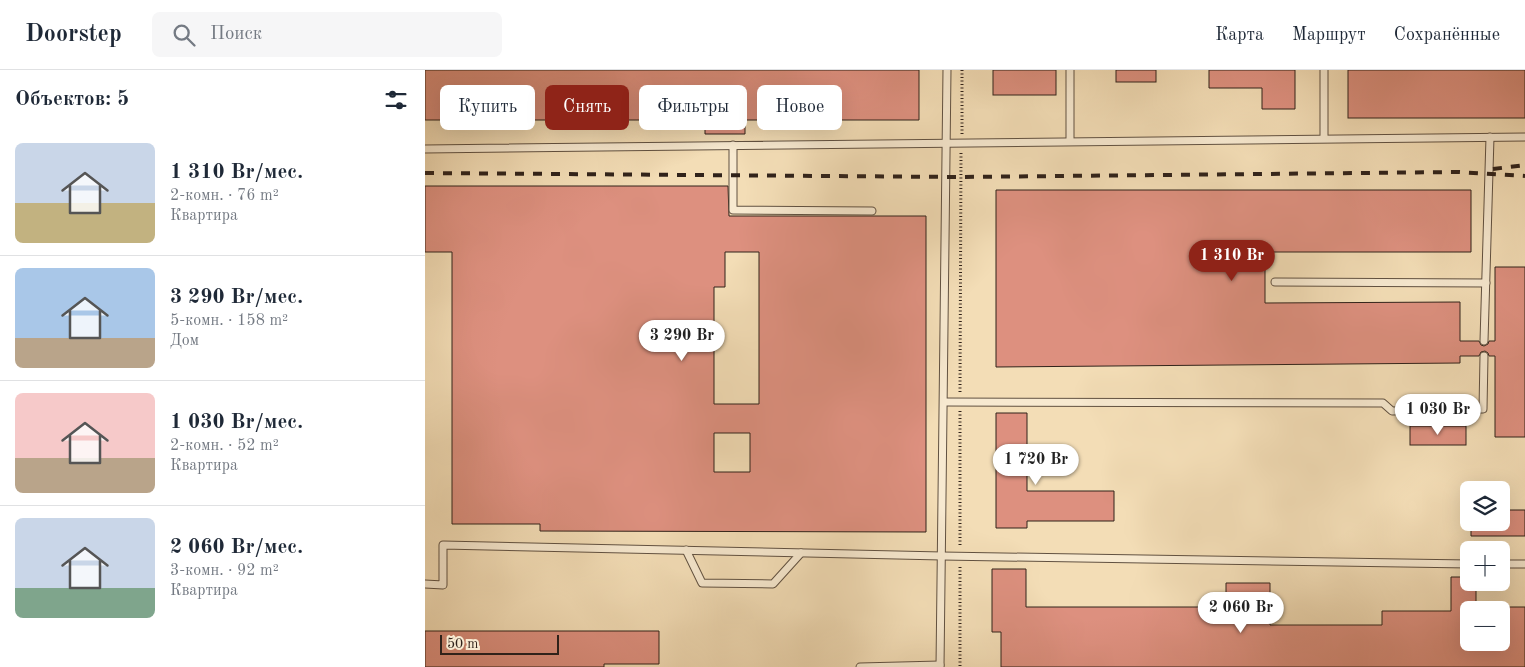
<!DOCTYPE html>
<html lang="ru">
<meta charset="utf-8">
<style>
:root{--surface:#fff;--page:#f6f6f7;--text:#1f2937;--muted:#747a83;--line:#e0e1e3;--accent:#8f2418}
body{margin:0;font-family:"Old Standard TT",serif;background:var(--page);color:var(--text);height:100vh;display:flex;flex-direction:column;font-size:19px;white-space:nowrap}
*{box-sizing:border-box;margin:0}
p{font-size:16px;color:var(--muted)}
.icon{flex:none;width:28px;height:28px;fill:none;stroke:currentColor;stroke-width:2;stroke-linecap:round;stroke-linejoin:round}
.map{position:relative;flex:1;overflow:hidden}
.drawer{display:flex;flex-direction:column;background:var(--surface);width:425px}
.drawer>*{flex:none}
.banner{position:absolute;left:15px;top:15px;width:475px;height:45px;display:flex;gap:10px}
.buttons{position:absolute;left:1035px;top:411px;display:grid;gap:10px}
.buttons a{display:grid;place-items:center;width:50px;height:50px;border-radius:8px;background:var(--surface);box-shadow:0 5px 20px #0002;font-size:25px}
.scale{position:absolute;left:15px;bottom:12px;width:119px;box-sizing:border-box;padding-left:5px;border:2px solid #30221a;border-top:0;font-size:14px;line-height:18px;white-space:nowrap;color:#30221a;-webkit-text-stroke:4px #f7e9d0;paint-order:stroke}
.price{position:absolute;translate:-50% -42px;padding:0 11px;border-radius:18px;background:#fff;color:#222;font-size:16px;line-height:32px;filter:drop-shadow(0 1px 2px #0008)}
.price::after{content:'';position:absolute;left:50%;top:30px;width:15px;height:11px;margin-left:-8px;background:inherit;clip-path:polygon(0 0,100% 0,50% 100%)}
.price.current{background:var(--accent);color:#fff}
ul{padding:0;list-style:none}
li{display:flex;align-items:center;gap:15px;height:125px;padding:0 15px}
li+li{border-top:1px solid var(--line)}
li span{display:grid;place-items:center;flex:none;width:140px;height:100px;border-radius:8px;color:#555}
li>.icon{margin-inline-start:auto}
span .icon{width:60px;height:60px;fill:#fffc;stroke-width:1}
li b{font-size:21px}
h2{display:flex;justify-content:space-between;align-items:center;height:60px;padding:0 15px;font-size:21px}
.tag{padding:0 18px;border-radius:8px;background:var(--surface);box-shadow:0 5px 20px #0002;font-size:18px;line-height:45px}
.tag.current{background:var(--accent);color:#fff}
header{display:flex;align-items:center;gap:30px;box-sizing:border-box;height:70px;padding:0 25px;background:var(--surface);border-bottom:1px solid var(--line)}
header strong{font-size:24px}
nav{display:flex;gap:28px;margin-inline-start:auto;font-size:18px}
.search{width:350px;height:45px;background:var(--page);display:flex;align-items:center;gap:12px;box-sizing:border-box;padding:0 18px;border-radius:8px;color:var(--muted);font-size:19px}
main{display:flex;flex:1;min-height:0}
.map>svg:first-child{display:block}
.building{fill:#dd907f;stroke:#30221a;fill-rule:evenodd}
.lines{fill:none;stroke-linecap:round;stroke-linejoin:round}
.lane-casing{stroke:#615141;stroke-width:9}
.path{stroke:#30221a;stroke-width:3;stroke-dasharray:1 2.5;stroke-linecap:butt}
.lane{stroke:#f7e9d0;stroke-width:7}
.rail{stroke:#30221a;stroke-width:4;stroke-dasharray:9 9;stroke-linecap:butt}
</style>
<header>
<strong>Doorstep</strong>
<div class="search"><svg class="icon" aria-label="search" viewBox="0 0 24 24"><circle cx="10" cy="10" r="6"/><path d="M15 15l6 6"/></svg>Поиск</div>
<nav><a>Карта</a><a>Маршрут</a><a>Сохранённые</a></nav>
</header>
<main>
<section class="drawer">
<h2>Объектов: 5<svg class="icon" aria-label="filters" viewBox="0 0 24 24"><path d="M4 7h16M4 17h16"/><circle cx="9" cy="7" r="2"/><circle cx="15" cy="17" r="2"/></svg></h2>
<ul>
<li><span style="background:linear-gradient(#c9d6e8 60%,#c2b280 0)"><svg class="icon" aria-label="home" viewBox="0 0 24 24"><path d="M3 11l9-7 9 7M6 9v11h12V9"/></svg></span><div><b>1 310 Br/мес.</b><p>2-комн. · 76 m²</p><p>Квартира</p></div></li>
<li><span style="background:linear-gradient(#a9c7e8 70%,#b9a48a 0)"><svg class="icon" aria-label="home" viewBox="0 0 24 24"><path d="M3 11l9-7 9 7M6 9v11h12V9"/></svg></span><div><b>3 290 Br/мес.</b><p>5-комн. · 158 m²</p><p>Дом</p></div></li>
<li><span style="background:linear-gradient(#f6c9c9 65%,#b9a48a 0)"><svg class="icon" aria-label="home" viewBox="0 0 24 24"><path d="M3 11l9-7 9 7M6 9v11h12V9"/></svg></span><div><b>1 030 Br/мес.</b><p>2-комн. · 52 m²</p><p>Квартира</p></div></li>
<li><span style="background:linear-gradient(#c9d6e8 70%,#7fa58c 0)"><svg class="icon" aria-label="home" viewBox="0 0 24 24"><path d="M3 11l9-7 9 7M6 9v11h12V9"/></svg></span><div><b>2 060 Br/мес.</b><p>3-комн. · 92 m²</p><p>Квартира</p></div></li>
</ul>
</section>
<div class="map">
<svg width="1100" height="597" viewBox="0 0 1100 597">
<rect width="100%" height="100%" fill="#f3ddb6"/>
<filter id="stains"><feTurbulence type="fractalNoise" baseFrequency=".004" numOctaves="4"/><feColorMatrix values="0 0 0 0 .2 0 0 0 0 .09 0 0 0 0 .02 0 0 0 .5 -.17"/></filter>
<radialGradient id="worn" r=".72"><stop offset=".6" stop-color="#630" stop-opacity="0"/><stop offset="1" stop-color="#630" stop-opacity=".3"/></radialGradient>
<g class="building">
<path d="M 0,0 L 494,0 L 494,50 L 320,50 L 320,64 L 280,64 L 280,50 L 0,50 Z"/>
<rect x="568" y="0" width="63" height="25"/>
<rect x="691" y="0" width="40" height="12"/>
<path d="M 784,0 L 870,0 L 870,39 L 837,39 L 837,18 L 784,18 Z"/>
<rect x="923" y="0" width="177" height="48"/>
<path d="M 0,116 L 303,116 L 304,146 L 501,146 L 501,462 L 115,461 L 115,454 L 27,454 L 27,182 L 0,182 ZM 300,182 L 334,182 L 334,334 L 289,334 L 289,217 L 300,217 ZM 289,363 L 325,363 L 325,402 L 289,402 Z"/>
<path d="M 571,120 L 1046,120 L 1046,182 L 840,182 L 840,233 L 1035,232 L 1035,271 L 1054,271 L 1056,275 L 1059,276 L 1063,274 L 1064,271 L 1070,271 L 1070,197 L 1100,197 L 1100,367 L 1070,367 L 1070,286 L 1064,286 L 1063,283 L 1060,281 L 1056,282 L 1054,286 L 1035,286 L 1035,293 L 571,297 Z"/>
<path d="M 571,343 L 602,343 L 602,421 L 689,421 L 689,451 L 602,451 L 602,458 L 571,458 Z"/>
<rect x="985" y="356" width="56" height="19"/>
<path d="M 1076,440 L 1100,440 L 1100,466 L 1046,466 L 1046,452 L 1076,452 Z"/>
<path d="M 567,499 L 601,499 L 601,537 L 801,537 L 801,513 L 845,513 L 845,555 L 957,555 L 957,541 L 1026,541 L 1026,507 L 1044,507 L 1044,512 L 1051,512 L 1051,540 L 1044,540 L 1044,572 L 1076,572 L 1076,537 L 1100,537 L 1100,597 L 576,597 L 576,562 L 567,562 Z"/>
<path d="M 0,561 L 234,561 L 234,594 L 179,594 L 179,597 L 0,597 Z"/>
</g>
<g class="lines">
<g class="lane-casing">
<g id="lane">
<path d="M 645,0 L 645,71"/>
<path d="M 899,68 L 899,0"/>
<path d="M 308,75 L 308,140 L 447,141"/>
<path d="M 0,79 L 1100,67"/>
<path d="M 850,212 L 1061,213"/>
<path d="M 1059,271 L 1065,67"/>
<path d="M 519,332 L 958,333 L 967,341 L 1058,339 L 1059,286"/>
<path d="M 261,480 L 277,513 L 348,514 L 376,483"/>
<path d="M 1076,494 L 1100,494"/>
<path d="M 0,514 L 18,515 L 18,475 L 517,486 L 1044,494"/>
<path d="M 435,597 L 515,595"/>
<path d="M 515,597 L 522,0"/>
</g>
</g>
<g class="path">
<path d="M 537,64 L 537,0"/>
<path d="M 535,322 L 536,83"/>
<path d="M 535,341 L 535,477"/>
<path d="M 535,497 L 535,597"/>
</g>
<use href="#lane" class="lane"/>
<g class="rail">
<path d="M 1068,99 L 1100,95"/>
<path d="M 0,103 L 536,107 L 1033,102 L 1100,106"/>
</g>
</g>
<rect width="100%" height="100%" filter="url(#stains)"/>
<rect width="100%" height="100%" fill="url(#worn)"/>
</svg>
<div class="buttons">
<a><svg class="icon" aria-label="layers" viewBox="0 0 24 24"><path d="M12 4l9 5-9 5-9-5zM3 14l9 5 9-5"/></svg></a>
<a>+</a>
<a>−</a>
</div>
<div class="scale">50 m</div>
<b class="price current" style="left:807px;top:212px">1 310 Br</b>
<b class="price" style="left:257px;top:292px">3 290 Br</b>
<b class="price" style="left:1013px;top:366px">1 030 Br</b>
<b class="price" style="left:611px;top:416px">1 720 Br</b>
<b class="price" style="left:816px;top:564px">2 060 Br</b>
<div class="banner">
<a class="tag">Купить</a>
<a class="tag current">Снять</a>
<a class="tag">Фильтры</a>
<a class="tag">Новое</a>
</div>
</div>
</main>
